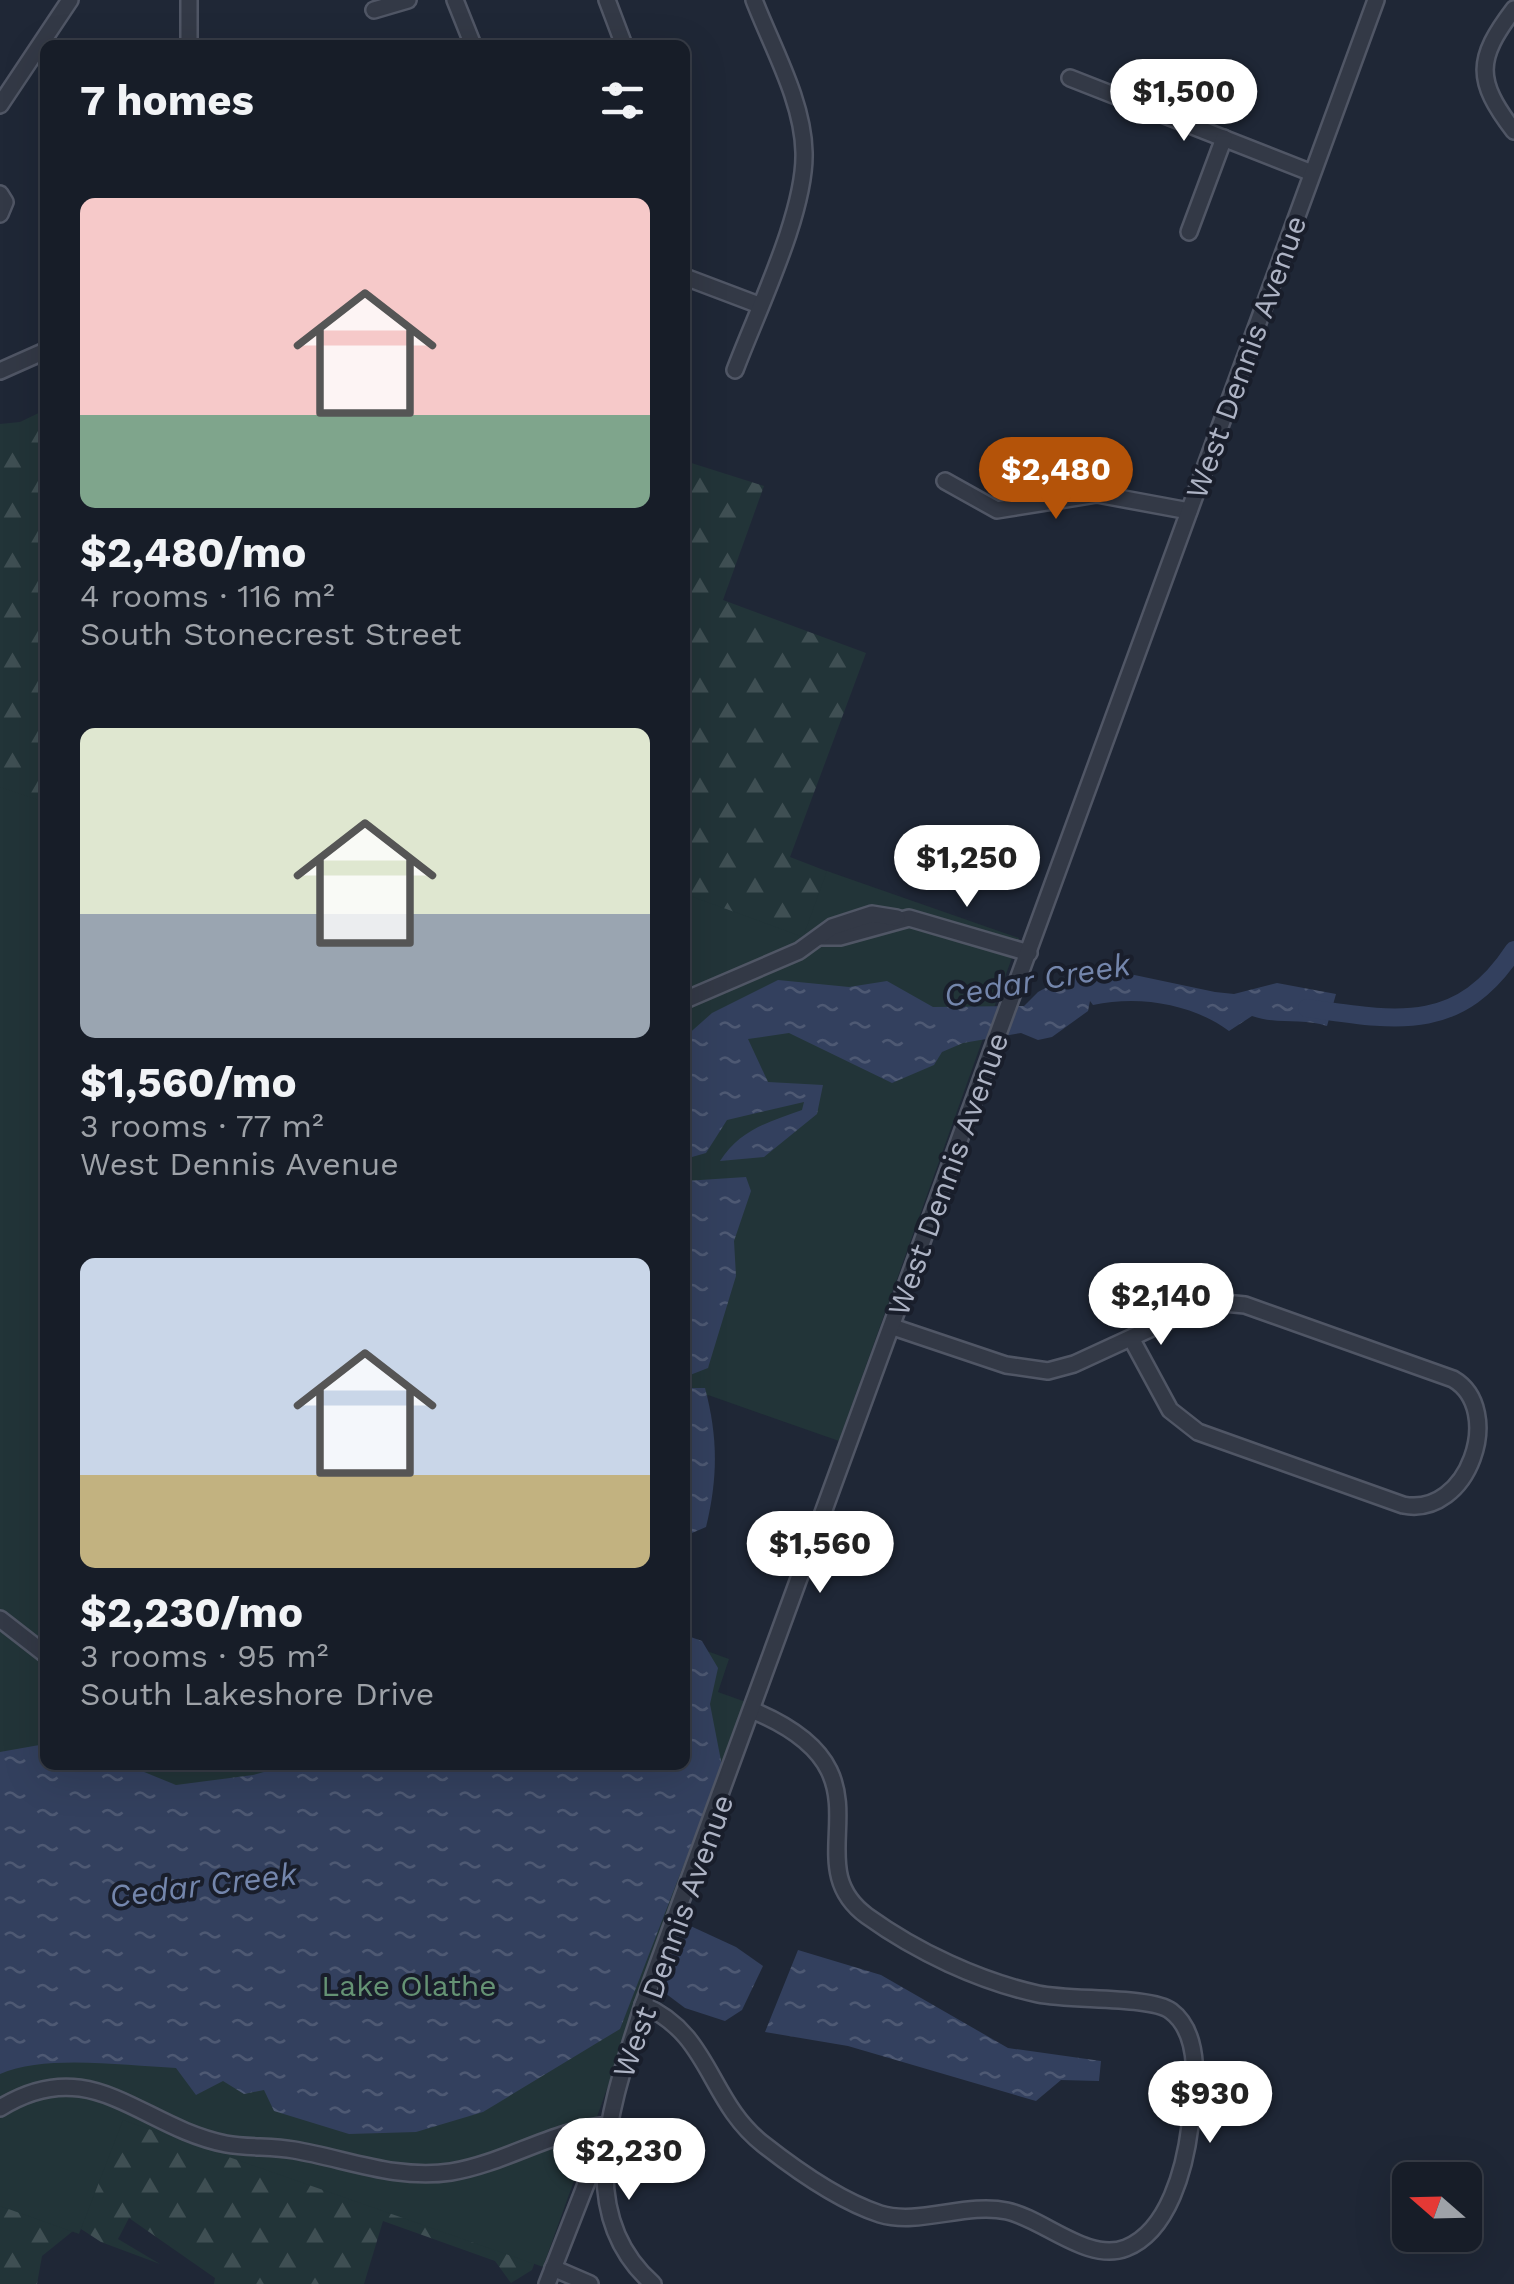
<!DOCTYPE html>
<meta charset="utf-8">
<style>
:root{--surface:#171d28;--page:#202630;--text:#f1f3f6;--muted:#9ea2a8;--line:#363b45;--accent:#b45309}
body{margin:0;font-family:"Work Sans",sans-serif;background:var(--page);color:var(--text);height:100vh;display:flex;flex-direction:column;font-size:38px;white-space:nowrap}
*{box-sizing:border-box;margin:0}
p{font-size:32px;color:var(--muted)}
.icon{flex:none;width:55px;height:55px;fill:none;stroke:currentColor;stroke-width:2;stroke-linecap:round;stroke-linejoin:round}
.map{position:relative;flex:1;overflow:hidden}
.side{position:absolute;left:40px;top:40px;width:650px;height:1730px;display:flex;flex-direction:column;background:var(--surface);border-radius:15px;box-shadow:0 10px 40px #0002,0 0 0 2px var(--line)}
.side>*{flex:none}
.needle{width:65px;rotate:290deg}
.controls{position:absolute;left:1392px;top:2162px;display:grid;gap:20px}
.controls a{display:grid;place-items:center;width:90px;height:90px;border-radius:15px;background:var(--surface);box-shadow:0 10px 40px #0002,0 0 0 2px var(--line);font-size:50px}
.price{position:absolute;translate:-50% -85px;padding:0 22px;border-radius:35px;background:#fff;color:#222;font-size:32px;line-height:65px;filter:drop-shadow(0 2px 5px #0008)}
.price::after{content:'';position:absolute;left:50%;top:60px;width:30px;height:22px;margin-left:-15px;background:inherit;clip-path:polygon(0 0,100% 0,50% 100%)}
.price.on{background:var(--accent);color:#fff}
ul{padding:0;list-style:none}
li{display:grid;align-content:center;gap:20px;height:530px;padding:0 40px}
li span{display:grid;place-items:center;height:310px;border-radius:15px;color:#555}
li>.icon{margin-inline-start:auto}
span .icon{width:180px;height:180px;fill:#fffc;stroke-width:1}
li b{font-size:42px}
h2{display:flex;justify-content:space-between;align-items:center;height:120px;padding:0 40px;font-size:42px}
.map>svg:first-child{display:block}
.forest{fill:url(#forest-firs)}
.green{fill:#223438}
.water{fill:url(#water-ripples)}
.lines{fill:none;stroke-linecap:round;stroke-linejoin:round}
.river{stroke:#33405e;stroke-width:18}
.minor-casing{stroke:#505665;stroke-width:20}
.minor{stroke:#333946;stroke-width:15}
.labels{text-anchor:middle;dominant-baseline:central;stroke-width:8;stroke-linejoin:round;paint-order:stroke}
.street-label{font-size:30px;fill:#adb3c4;stroke:#191e2b}
.park-label{font-size:30px;fill:#659374;stroke:#191e2b}
.water-label{font-size:32px;font-style:italic;fill:#7486ac;stroke:#191e2b}
</style>
<div class="map">
<svg width="1514" height="2284" viewBox="0 0 1514 2284">
<defs>
<pattern id="forest-firs" width="22" height="20" patternUnits="userSpaceOnUse" patternTransform="scale(2.5)"><rect width="22" height="20" fill="#223438"/><path d="M5 1l3.5 6h-7zM16 11l3.5 6h-7z" fill="#3f4f53"/></pattern>
<pattern id="water-ripples" width="26" height="14" patternUnits="userSpaceOnUse" patternTransform="scale(2.5)"><rect width="26" height="14" fill="#33405e"/><path d="M2 4q2-2 4 0t4 0M15 11q2-2 4 0t4 0" fill="none" stroke="#4e5973"/></pattern>
</defs>
<rect width="100%" height="100%" fill="#1f2736"/>
<g class="forest">
<path d="M 45,410 L 45,815 L 0,799 L 0,424 L 20,422 Z"/>
<path d="M 685,461 L 764,486 L 723,600 L 866,653 L 790,857 L 870,888 L 871,911 L 685,987 Z"/>
<path d="M 58,2091 L 551,2216 L 532,2270 L 511,2283 L 495,2261 L 383,2221 L 364,2284 L 214,2284 L 215,2278 L 129,2218 L 118,2239 L 160,2264 L 101,2242 L 78,2227 L 42,2256 L 37,2284 L 0,2284 L 0,2117 Z"/>
</g>
<g class="green">
<path d="M 0,787 L 45,802 L 45,1765 L 685,1765 L 685,1643 L 729,1659 L 718,1692 L 746,1702 L 543,2267 L 123,2120 L 79,2234 L 0,2206 Z"/>
<path d="M 827,871 L 1019,938 L 839,1441 L 708,1395 L 685,1456 L 685,894 L 803,937 Z"/>
</g>
<g class="water">
<path d="M 1087,965 L 1215,992 L 1234,994 L 1277,983 L 1336,994 L 1327,1026 C 1303,1018 1278,1025 1252,1016 L 1229,1031 C 1191,1003 1138,995 1093,1005 L 1090,1001 L 1088,1011 L 1052,1037 L 1038,1040 L 1021,1033 L 963,1043 L 942,1052 L 934,1065 L 892,1083 L 789,1033 L 748,1039 L 768,1082 L 823,1085 L 817,1114 L 764,1157 L 720,1161 C 740,1130 768,1122 802,1110 L 804,1102 L 727,1120 L 706,1153 L 685,1159 L 685,1037 L 712,1013 L 778,980 L 849,987 L 887,981 L 933,1007 L 1024,1006 L 1038,992 L 1073,973 L 1088,980 Z"/>
<path d="M 746,1177 L 751,1191 L 734,1241 L 736,1276 L 708,1368 L 685,1377 L 685,1181 Z"/>
<path d="M 688,1388 L 705,1388 C 718,1437 718,1478 706,1527 L 685,1536 Z"/>
<path d="M 685,1635 L 702,1641 L 718,1668 L 710,1704 L 722,1766 L 620,2029 L 483,2112 L 416,2132 L 349,2134 L 274,2111 L 264,2090 L 244,2094 L 223,2081 L 196,2095 L 176,2068 C 126,2066 45,2054 0,2074 L 0,1752 L 45,1744 L 45,1765 L 127,1765 L 176,1785 L 253,1775 L 289,1765 L 685,1765 Z"/>
<path d="M 684,1923 L 736,1947 L 763,1966 L 742,2010 L 725,2021 L 685,2008 L 661,1990 L 665,1966 Z"/>
<path d="M 798,1950 L 881,1975 L 1008,2048 L 1101,2061 L 1099,2081 L 1061,2080 L 1036,2101 L 848,2046 L 765,2032 Z"/>
</g>
<g class="lines">
<path class="river" d="M 1307,1008 C 1396,1021 1459,1034 1514,950"/>
<g class="minor-casing">
<g id="minor">
<path d="M 189,0 L 189,45"/>
<path d="M 455,0 L 473,45"/>
<path d="M 607,0 L 624,45"/>
<path d="M 1514,9 C 1476,59 1475,80 1514,131"/>
<path d="M 374,10 L 408,0"/>
<path d="M 1070,78 L 1312,173"/>
<path d="M 0,105 L 70,0"/>
<path d="M 0,194 L 5,202 L 0,214"/>
<path d="M 1189,232 L 1224,138"/>
<path d="M 685,277 L 759,305"/>
<path d="M 735,370 C 757,311 806,212 804,152 C 803,101 772,47 754,0"/>
<path d="M 0,371 L 45,351"/>
<path d="M 945,481 L 997,510 L 1097,494 L 1189,511"/>
<path d="M 820,937 L 840,937 L 909,918 L 1029,953"/>
<path d="M 685,1000 L 799,951 L 832,927 L 872,914 L 897,918"/>
<path d="M 893,1327 L 1006,1365 L 1048,1371 L 1074,1364 L 1202,1305 L 1224,1303 L 1245,1305 L 1453,1379 C 1505,1409 1469,1518 1403,1505 L 1198,1432 L 1170,1410 L 1131,1338"/>
<path d="M 0,1619 L 45,1654"/>
<path d="M 643,2005 C 711,2034 708,2101 763,2144 C 796,2170 840,2201 880,2214 C 919,2226 966,2202 1007,2211 C 1044,2219 1088,2263 1126,2248 C 1169,2231 1185,2167 1190,2126 C 1195,2092 1203,2035 1171,2011 C 1151,1996 1071,2001 1038,1994 C 979,1981 917,1952 867,1916 C 790,1860 904,1774 754,1711"/>
<path d="M 0,2108 C 92,2051 140,2127 226,2144 C 248,2148 272,2146 294,2150 C 347,2159 395,2180 451,2172 C 506,2163 554,2129 610,2125"/>
<path d="M 553,2268 L 590,2284"/>
<path d="M 547,2284 L 604,2138"/>
<path d="M 653,2284 C 569,2210 615,2095 643,2005 L 1376,0"/>
</g>
</g>
<use href="#minor" class="minor"/>
</g>
<g class="labels">
<g class="street-label">
<text transform="translate(1246 357) rotate(-70)">West Dennis Avenue</text>
<text transform="translate(948 1174) rotate(-70)">West Dennis Avenue</text>
<text transform="translate(673 1936) rotate(-70)">West Dennis Avenue</text>
</g>
<g class="park-label">
<text x="409" y="1985">Lake Olathe</text>
</g>
<g class="water-label">
<text transform="translate(1037 980) rotate(-10)">Cedar Creek</text>
<text transform="translate(203 1885) rotate(-7)">Cedar Creek</text>
</g>
</g>
</svg>
<div class="controls">
<a><svg class="needle" viewBox="-14 -14 28 28"><path d="M0-13l5 13h-10z" fill="#e53935"/><path d="M0 13l5-13h-10z" fill="#9ea2a8"/></svg></a>
</div>
<b class="price" style="left:1184px;top:144px">$1,500</b>
<b class="price on" style="left:1056px;top:522px">$2,480</b>
<b class="price" style="left:967px;top:910px">$1,250</b>
<b class="price" style="left:1161px;top:1348px">$2,140</b>
<b class="price" style="left:820px;top:1596px">$1,560</b>
<b class="price" style="left:1210px;top:2146px">$930</b>
<b class="price" style="left:629px;top:2203px">$2,230</b>
<section class="side">
<h2>7 homes<svg class="icon" aria-label="filters" viewBox="0 0 24 24"><path d="M4 7h16M4 17h16"/><circle cx="9" cy="7" r="2"/><circle cx="15" cy="17" r="2"/></svg></h2>
<ul>
<li><span style="background:linear-gradient(#f6c9c9 70%,#7fa58c 0)"><svg class="icon" aria-label="home" viewBox="0 0 24 24"><path d="M3 11l9-7 9 7M6 9v11h12V9"/></svg></span><div><b>$2,480/mo</b><p>4 rooms · 116 m²</p><p>South Stonecrest Street</p></div></li>
<li><span style="background:linear-gradient(#dfe7d0 60%,#9aa5b1 0)"><svg class="icon" aria-label="home" viewBox="0 0 24 24"><path d="M3 11l9-7 9 7M6 9v11h12V9"/></svg></span><div><b>$1,560/mo</b><p>3 rooms · 77 m²</p><p>West Dennis Avenue</p></div></li>
<li><span style="background:linear-gradient(#c9d6e8 70%,#c2b280 0)"><svg class="icon" aria-label="home" viewBox="0 0 24 24"><path d="M3 11l9-7 9 7M6 9v11h12V9"/></svg></span><div><b>$2,230/mo</b><p>3 rooms · 95 m²</p><p>South Lakeshore Drive</p></div></li>
</ul>
</section>
</div>
